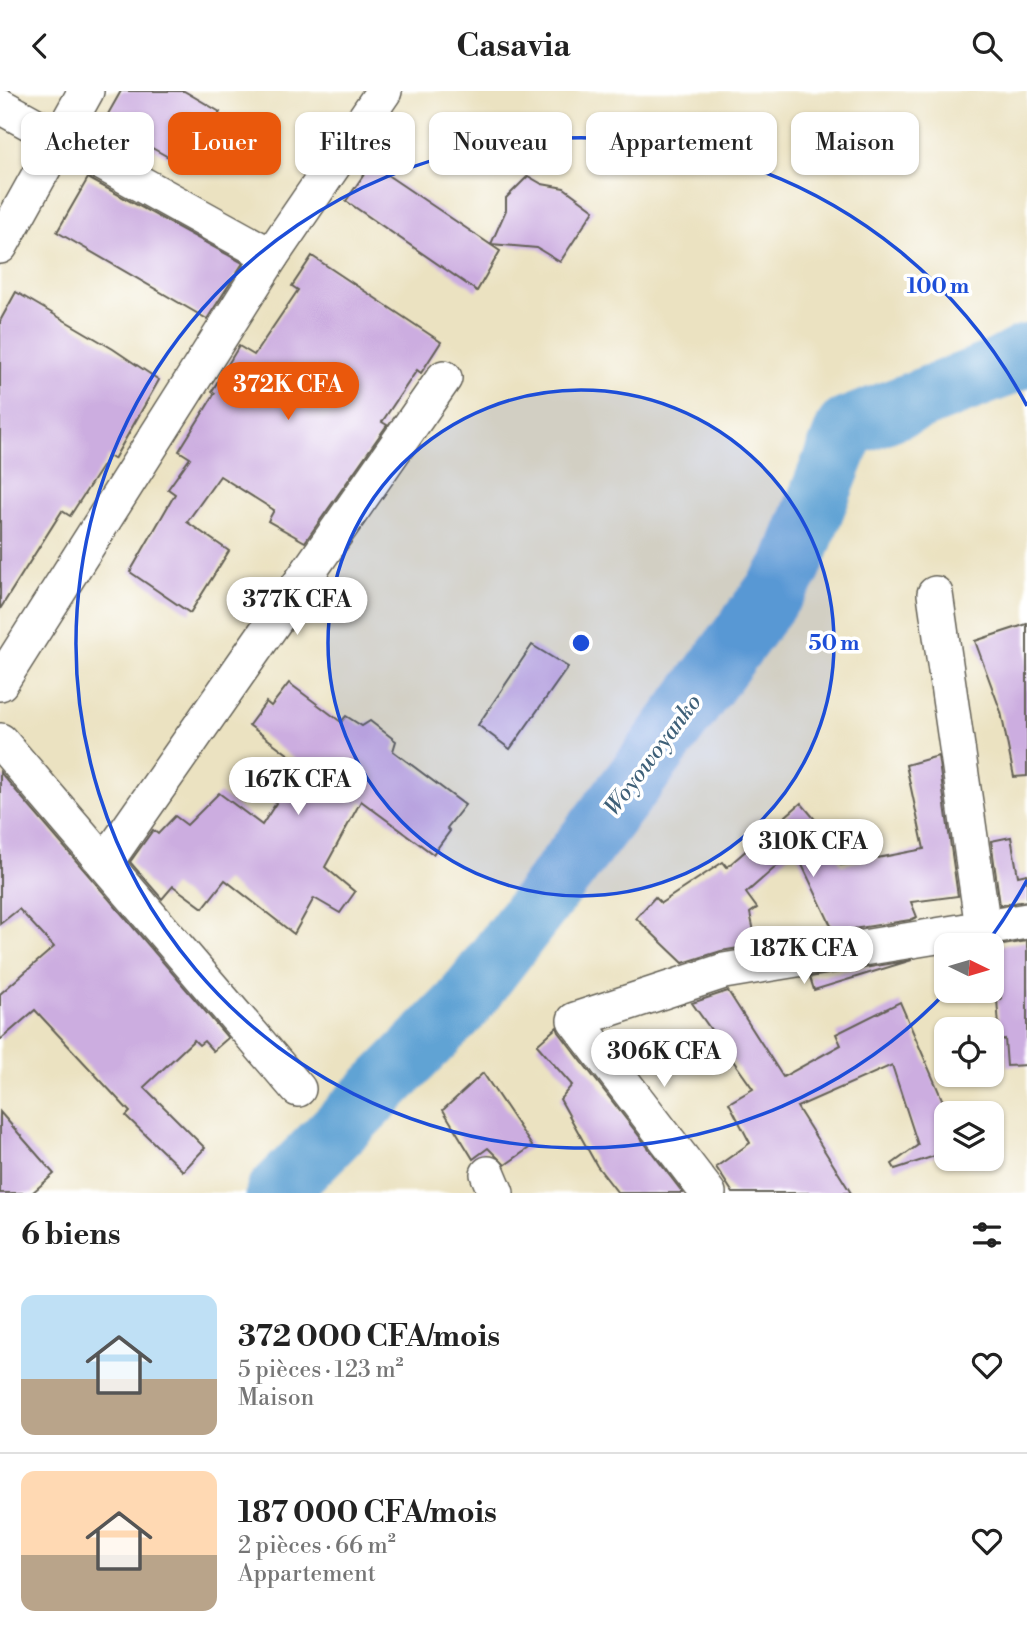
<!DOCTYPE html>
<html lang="fr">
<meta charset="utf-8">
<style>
:root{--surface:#fff;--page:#f2f2f2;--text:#222;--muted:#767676;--line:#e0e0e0;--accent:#ea580c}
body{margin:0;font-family:"Libre Bodoni",serif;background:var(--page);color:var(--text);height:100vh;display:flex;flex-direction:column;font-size:26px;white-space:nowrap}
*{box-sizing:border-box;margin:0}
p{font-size:23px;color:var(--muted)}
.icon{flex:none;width:38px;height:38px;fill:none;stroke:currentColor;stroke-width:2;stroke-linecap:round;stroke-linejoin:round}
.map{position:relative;height:1102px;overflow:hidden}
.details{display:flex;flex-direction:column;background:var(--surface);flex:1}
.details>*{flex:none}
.top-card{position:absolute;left:21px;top:21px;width:985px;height:63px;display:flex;gap:14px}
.needle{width:46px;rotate:95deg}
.controls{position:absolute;left:934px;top:842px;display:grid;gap:14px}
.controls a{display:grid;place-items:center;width:70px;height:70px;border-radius:14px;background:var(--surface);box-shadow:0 2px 5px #0004;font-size:35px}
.price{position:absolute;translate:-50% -60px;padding:0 16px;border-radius:24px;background:#fff;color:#222;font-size:23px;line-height:46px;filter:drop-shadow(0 2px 4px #0008)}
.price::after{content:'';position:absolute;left:50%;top:42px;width:21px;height:16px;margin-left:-10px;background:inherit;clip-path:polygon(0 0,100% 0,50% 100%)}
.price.on{background:var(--accent);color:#fff}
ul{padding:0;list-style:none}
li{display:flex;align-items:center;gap:21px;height:175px;padding:0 21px}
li+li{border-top:2px solid var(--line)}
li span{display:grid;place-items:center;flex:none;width:196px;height:140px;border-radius:14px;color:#555}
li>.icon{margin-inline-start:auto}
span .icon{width:84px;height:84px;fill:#fffc;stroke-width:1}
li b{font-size:30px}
h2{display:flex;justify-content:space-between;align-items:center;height:84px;padding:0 21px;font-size:30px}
.pill{padding:0 24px;border-radius:14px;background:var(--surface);box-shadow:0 2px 5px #0004;font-size:24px;line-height:63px}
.pill.on{background:var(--accent);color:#fff}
header{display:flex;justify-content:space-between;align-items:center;height:91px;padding:0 21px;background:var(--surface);font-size:32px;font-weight:700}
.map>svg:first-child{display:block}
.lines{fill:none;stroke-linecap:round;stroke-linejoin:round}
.river{stroke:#60a3d4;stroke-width:61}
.building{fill:#ccade0}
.minor-casing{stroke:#646156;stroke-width:38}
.minor{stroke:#fff;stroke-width:35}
.ring{fill:none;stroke:#1d4ed8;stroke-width:3.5}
.labels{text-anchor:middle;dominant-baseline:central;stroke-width:7;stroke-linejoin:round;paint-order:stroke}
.water-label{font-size:23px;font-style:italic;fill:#3e6078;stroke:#fff}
.centre{fill:#1d4ed8;stroke:#fff;stroke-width:3.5}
.ring-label{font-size:21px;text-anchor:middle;font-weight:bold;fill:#1d4ed8;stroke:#fff;stroke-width:7;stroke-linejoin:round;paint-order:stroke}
</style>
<header><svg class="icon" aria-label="back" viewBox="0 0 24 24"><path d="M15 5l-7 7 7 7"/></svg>Casavia<svg class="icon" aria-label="search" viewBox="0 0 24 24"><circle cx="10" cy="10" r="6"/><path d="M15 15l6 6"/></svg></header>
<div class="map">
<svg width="1027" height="1102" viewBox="0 0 1027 1102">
<rect width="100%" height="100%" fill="#fff"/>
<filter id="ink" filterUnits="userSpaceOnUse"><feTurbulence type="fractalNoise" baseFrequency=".0143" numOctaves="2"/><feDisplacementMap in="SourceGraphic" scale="14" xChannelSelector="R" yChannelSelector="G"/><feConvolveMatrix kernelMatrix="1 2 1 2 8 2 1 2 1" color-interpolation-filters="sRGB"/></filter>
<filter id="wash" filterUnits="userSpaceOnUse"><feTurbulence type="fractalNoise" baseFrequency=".00686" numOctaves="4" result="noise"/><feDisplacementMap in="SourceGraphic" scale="28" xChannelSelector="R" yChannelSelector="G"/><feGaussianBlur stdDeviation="1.57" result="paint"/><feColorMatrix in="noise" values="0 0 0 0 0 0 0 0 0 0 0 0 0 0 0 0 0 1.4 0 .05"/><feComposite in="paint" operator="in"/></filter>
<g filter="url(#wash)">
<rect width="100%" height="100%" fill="#ebe2c1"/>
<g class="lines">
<path class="river" d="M 276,1102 L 461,915 L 641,681 L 790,479 L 846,337 L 999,278 L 1027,263"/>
</g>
<g id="blocks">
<g class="building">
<path d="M 121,0 L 184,0 L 220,21 L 200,57 L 181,47 L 170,67 L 104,30 Z"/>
<path d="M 371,73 L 500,160 L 477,200 L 346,110 Z"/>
<path d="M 528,85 L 542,93 L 564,97 L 594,119 L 560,171 L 537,157 L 491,153 L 506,119 L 506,107 Z"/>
<path d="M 88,87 L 243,172 L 207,228 L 57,141 Z"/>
<path d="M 312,165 L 441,251 L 421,282 L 417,279 L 382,331 L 387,334 L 305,451 L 268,430 L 274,419 L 220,385 L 187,431 L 229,460 L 190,522 L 130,481 L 175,403 L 168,398 L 190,367 L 179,360 L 215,302 L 212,300 L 239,255 L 254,264 L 298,199 L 292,195 Z"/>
<path d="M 16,201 L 113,258 L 159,289 L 114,368 L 109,365 L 70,425 L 62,420 L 0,518 L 0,230 Z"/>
<path d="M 1027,533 L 1027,685 L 1014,686 L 1001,621 L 975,550 Z"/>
<path d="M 532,554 L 568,576 L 510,658 L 478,634 Z"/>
<path d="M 289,592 L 341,631 L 346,625 L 362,635 L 370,630 L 396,650 L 393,660 L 465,714 L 447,737 L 450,740 L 433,763 L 361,710 L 325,776 L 355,801 L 340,822 L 314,807 L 294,843 L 225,789 L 203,817 L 173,795 L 162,808 L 130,771 L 153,739 L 158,743 L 175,725 L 187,734 L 219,702 L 262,734 L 301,673 L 249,634 L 266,611 L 271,615 Z"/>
<path d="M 938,665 L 958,805 L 911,811 L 917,826 L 910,829 L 834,841 L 795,759 L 746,802 L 757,817 L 750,822 L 757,854 L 721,860 L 683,872 L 636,827 L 655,806 L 661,812 L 723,771 L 727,776 L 801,712 L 824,739 L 841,774 L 924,758 L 906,674 Z"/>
<path d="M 0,681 L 228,947 L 213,960 L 204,950 L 199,954 L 194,949 L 144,996 L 205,1057 L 183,1080 L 126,1025 L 130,1021 L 35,919 L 0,949 L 0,903 L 54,856 L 19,818 L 0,833 Z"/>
<path d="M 1011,746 L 1018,785 L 1027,783 L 1027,810 L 1000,814 L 991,750 Z"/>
<path d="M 1027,850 L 1027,974 L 1007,975 L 1005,948 L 1000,949 L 997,908 L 1001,908 L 997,855 Z"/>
<path d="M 912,869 L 814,899 L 810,886 Z"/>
<path d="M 728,900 L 783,986 L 841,954 L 836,943 L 900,911 L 948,1022 L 947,1061 L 895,1078 L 892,1073 L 918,1054 L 892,974 L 797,1016 L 851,1102 L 733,1102 L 716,1076 L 750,1052 L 729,1012 L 753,998 L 692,912 Z"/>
<path d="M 557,936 L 559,941 L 683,1102 L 618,1102 L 597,1075 L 560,1008 L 572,994 L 537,954 Z"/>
<path d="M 483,982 L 532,1055 L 505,1074 L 488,1057 L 473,1068 L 443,1019 Z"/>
<path d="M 0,1021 L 54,1083 L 32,1102 L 0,1102 Z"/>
</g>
</g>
</g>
<g filter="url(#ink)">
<use href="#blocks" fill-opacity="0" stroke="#646156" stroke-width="2"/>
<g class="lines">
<g class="minor-casing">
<g id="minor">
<path d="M 0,15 L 271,165"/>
<path d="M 0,155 L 86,0"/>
<path d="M 935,503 L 983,837"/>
<path d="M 0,592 L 271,165 L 384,0"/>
<path d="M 0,650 L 298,998"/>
<path d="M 105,772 L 444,287"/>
<path d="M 488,1083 L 496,1102"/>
<path d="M 708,1102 L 575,929 L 724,880 L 1027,830"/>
</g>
</g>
<use href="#minor" class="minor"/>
</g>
</g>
<circle cx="581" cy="552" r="253" fill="#1d4ed8" fill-opacity=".12"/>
<g class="ring">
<circle cx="581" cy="552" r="253"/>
<path d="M1027 789A505 505 0 0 1 987 852M947 900A505 505 0 1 1 1027 315"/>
</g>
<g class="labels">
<g class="water-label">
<text transform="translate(653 664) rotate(-53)">Woyowoyanko</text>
</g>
</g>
<circle cx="581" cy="552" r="10" class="centre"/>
<g class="ring-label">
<text x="938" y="202">100 m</text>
<text x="834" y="559">50 m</text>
</g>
</svg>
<div class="controls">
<a><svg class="needle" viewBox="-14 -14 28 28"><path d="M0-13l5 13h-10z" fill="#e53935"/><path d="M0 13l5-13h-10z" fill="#767676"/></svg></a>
<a><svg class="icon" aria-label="locate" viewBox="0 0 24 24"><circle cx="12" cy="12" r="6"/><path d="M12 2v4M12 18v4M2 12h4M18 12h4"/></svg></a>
<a><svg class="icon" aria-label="layers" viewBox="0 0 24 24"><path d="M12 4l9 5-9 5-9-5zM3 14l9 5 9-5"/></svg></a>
</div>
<b class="price on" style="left:288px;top:331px">372K CFA</b>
<b class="price" style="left:297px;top:546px">377K CFA</b>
<b class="price" style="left:298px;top:726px">167K CFA</b>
<b class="price" style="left:813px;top:788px">310K CFA</b>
<b class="price" style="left:804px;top:895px">187K CFA</b>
<b class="price" style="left:664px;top:998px">306K CFA</b>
<div class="top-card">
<a class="pill">Acheter</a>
<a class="pill on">Louer</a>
<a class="pill">Filtres</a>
<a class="pill">Nouveau</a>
<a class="pill">Appartement</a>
<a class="pill">Maison</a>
</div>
</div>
<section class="details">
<h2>6 biens<svg class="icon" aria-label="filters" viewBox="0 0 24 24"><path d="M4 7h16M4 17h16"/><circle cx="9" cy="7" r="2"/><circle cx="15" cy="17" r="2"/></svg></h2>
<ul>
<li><span style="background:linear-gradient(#bfe0f5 60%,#b9a48a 0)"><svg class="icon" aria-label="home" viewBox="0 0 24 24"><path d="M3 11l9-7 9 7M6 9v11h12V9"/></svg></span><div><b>372 000 CFA/mois</b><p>5 pièces · 123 m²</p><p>Maison</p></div><svg class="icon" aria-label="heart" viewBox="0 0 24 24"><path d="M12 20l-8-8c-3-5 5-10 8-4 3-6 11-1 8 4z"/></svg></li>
<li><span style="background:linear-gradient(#ffd9b3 60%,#b9a48a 0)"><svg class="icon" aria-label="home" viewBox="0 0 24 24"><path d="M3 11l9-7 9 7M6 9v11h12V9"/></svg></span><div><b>187 000 CFA/mois</b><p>2 pièces · 66 m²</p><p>Appartement</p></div><svg class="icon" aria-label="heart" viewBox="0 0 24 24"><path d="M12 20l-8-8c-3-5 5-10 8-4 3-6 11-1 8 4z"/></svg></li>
</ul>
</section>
